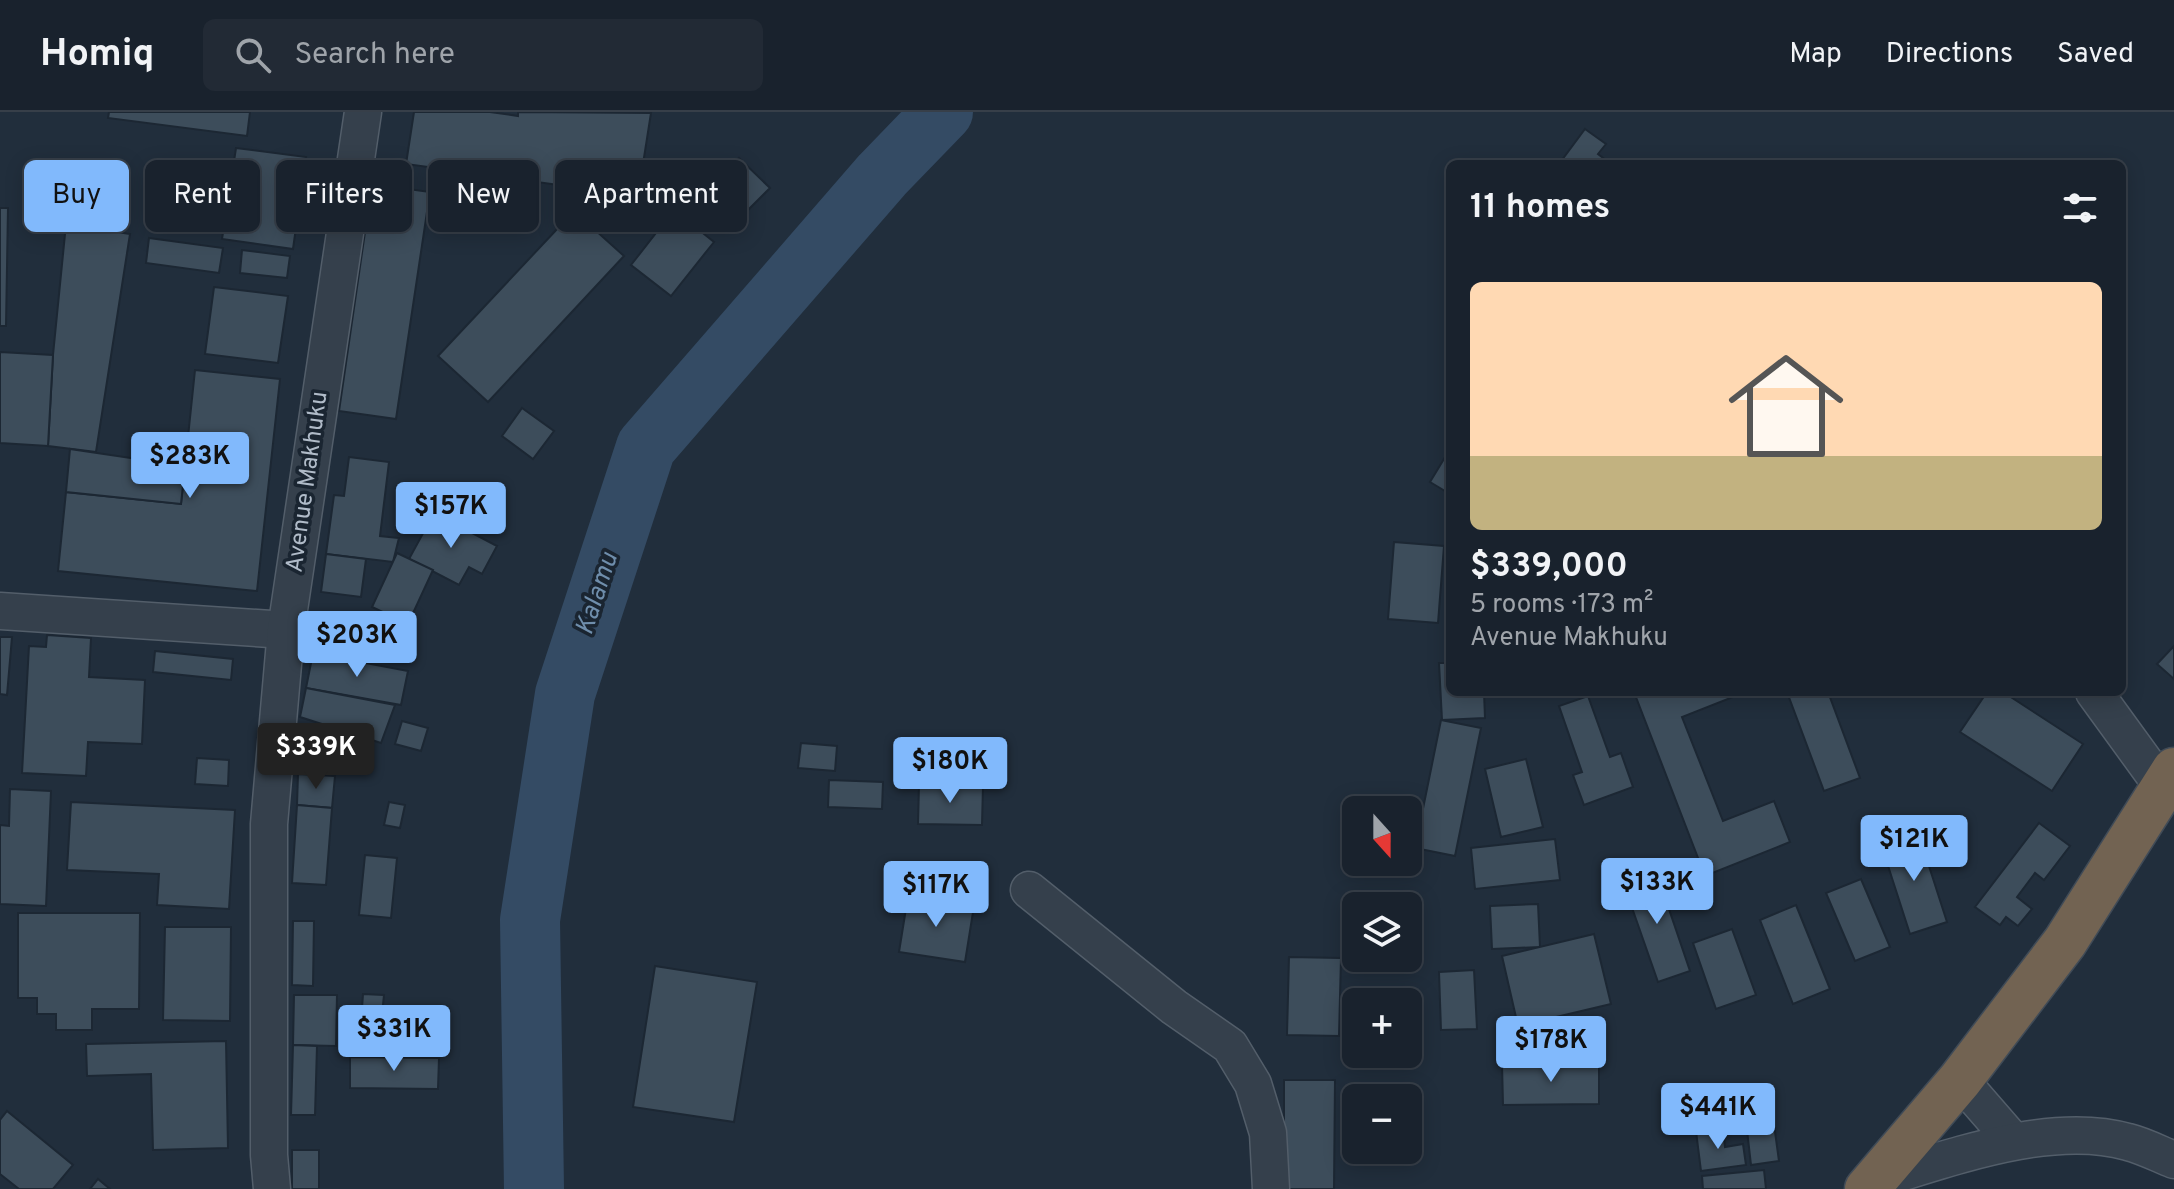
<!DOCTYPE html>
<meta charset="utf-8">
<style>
:root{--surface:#19222d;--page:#222a35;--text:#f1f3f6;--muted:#9fa4aa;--line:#373f49;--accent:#81b9fc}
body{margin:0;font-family:Overpass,sans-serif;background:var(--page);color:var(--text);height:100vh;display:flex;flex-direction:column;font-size:30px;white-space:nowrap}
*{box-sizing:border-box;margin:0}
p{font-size:26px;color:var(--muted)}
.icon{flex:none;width:44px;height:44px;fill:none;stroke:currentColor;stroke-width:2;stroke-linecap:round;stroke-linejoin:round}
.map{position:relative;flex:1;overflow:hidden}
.panel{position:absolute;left:1446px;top:48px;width:680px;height:536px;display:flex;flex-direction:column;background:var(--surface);border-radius:12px;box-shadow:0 4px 20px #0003,0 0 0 2px var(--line)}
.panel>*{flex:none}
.guide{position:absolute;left:24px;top:48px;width:760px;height:72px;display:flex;gap:16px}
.needle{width:52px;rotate:159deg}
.controls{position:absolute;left:1342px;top:684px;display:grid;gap:16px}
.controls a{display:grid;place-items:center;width:80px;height:80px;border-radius:12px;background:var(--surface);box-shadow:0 4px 20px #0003,0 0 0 2px var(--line);font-size:40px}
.price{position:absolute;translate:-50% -68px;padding:0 18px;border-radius:8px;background:var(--accent);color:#111;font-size:26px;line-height:52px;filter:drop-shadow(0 2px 4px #0008)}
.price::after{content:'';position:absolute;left:50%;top:48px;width:24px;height:18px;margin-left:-12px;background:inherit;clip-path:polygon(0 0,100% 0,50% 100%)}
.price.on{background:#222;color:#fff}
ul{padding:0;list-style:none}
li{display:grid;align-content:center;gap:16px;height:424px;padding:0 24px}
li span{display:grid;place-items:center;height:248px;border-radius:12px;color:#555}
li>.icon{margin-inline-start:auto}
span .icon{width:144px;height:144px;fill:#fffc;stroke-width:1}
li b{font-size:34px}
h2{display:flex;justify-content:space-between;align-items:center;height:96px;padding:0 24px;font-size:34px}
.tag{padding:0 28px;border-radius:12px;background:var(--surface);box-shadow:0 4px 20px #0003,0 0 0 2px var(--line);font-size:28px;line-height:72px}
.tag.on{background:var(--accent);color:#111}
header{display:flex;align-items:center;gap:48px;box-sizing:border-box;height:112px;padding:0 40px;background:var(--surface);border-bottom:2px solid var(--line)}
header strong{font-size:38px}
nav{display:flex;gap:44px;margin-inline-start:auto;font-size:28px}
.search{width:560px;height:72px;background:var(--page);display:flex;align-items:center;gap:20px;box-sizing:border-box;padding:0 28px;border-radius:12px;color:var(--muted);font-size:30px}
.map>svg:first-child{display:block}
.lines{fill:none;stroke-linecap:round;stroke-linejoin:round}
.river{stroke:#344b64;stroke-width:60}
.building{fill:#3d4d5b;stroke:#1c2733;stroke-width:2}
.street-casing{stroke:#535e6a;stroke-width:39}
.highway-casing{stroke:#404b57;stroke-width:47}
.street{stroke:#35404c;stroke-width:36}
.highway{stroke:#726352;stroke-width:44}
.labels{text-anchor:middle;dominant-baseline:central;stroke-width:7;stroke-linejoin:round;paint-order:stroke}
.street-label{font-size:24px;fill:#b0bbc8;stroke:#1a2531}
.water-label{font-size:26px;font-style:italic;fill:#6f8eac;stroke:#1a2531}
</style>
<header>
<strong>Homiq</strong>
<div class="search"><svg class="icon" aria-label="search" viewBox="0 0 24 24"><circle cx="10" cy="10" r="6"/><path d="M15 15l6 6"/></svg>Search here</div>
<nav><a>Map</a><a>Directions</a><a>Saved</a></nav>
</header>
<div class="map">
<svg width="2174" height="1077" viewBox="0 0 2174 1077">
<rect width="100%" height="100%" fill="#212e3c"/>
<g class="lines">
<path class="river" d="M 534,1077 L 530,808 L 565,582 L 646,335 L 882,63 L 943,0"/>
</g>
<g class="building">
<path d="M 109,0 L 250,0 L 247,24 L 108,6 Z"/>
<path d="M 414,0 L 490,0 L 518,4 L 518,0 L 651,1 L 638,84 L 406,52 Z"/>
<path d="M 1585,17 L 1606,32 L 1598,42 L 1611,52 L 1559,52 Z"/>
<path d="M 236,36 L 306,45 L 293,137 L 222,127 Z"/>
<path d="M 739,46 L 770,76 L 729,117 L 699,87 Z"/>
<path d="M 372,72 L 430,80 L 396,307 L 339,299 Z"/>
<path d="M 0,96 L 8,96 L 6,214 L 0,214 Z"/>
<path d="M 674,98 L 714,130 L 671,184 L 631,153 Z"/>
<path d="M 574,99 L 624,144 L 488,290 L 438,244 Z"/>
<path d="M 66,112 L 130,122 L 96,340 L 48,334 L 53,243 Z"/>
<path d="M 149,126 L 223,136 L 219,161 L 146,151 Z"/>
<path d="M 242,138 L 290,144 L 287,166 L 240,161 Z"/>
<path d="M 214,175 L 288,184 L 278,251 L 205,242 Z"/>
<path d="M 0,240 L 53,243 L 48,334 L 0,331 Z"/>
<path d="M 195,258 L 280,267 L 257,479 L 58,459 L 66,380 L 181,392 Z"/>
<path d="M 522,296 L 554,319 L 533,347 L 502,324 Z"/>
<path d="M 70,337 L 185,354 L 181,392 L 66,380 Z"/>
<path d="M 1450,337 L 1450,382 L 1430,370 Z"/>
<path d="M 349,345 L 389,350 L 380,424 L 399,426 L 393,450 L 326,442 L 334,383 L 344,384 Z"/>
<path d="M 434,401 L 497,434 L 482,462 L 469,455 L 459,473 L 409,447 Z"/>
<path d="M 1394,430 L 1444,434 L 1438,511 L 1388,507 Z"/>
<path d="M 397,441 L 433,458 L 408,512 L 372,495 Z"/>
<path d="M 326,442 L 366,447 L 361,485 L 321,480 Z"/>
<path d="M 47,523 L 91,526 L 89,565 L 145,568 L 142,632 L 88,630 L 86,664 L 22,661 L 29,534 L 46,535 Z"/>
<path d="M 0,525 L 12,525 L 7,583 L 0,582 Z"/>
<path d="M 2174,534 L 2174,567 L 2157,552 Z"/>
<path d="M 155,539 L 233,547 L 231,568 L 153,560 Z"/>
<path d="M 313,541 L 408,559 L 401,593 L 306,576 Z"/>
<path d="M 1439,551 L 1450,551 L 1450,580 L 1484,580 L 1485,606 L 1442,608 Z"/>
<path d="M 306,576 L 395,593 L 381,631 L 300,605 Z"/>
<path d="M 1634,580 L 1731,580 L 1733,585 L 1682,605 L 1723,709 L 1774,689 L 1790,730 L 1705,764 Z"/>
<path d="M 1787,580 L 1828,580 L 1860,666 L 1824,679 Z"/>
<path d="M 1987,580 L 2003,580 L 2083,632 L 2052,679 L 1960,620 Z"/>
<path d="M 1588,584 L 1610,645 L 1621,641 L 1633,675 L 1584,693 L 1573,663 L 1582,660 L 1559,594 Z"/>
<path d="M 1441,608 L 1481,616 L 1455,744 L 1415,736 Z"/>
<path d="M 402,609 L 428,616 L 421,639 L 395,632 Z"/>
<path d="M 801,631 L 837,634 L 835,659 L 798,656 Z"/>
<path d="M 197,646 L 229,648 L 228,674 L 195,672 Z"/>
<path d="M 1526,647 L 1543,715 L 1501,725 L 1485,657 Z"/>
<path d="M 298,662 L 335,664 L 332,696 L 297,693 Z"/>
<path d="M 829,668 L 883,670 L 882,697 L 828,695 Z"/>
<path d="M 919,673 L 983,674 L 982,713 L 918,712 Z"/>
<path d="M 10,677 L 51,679 L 46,794 L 0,792 L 0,713 L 9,714 Z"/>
<path d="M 71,690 L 235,698 L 229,797 L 157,793 L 159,762 L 67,758 Z"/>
<path d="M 389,690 L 405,693 L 400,716 L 384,713 Z"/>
<path d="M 297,693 L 332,696 L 326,773 L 292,771 Z"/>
<path d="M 2039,711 L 2070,734 L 2044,768 L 2035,761 L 2017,785 L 2032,797 L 2018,814 L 2006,805 L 2000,813 L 1975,795 Z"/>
<path d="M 1918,720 L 1947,810 L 1910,822 L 1881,732 Z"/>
<path d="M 1555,727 L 1560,768 L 1475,777 L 1471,736 Z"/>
<path d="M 365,743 L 397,746 L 391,806 L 359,803 Z"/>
<path d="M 1656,759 L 1690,859 L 1658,870 L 1623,770 Z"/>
<path d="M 1861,767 L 1890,835 L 1855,849 L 1826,781 Z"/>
<path d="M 908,784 L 974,794 L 965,850 L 899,840 Z"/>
<path d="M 1538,792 L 1540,835 L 1492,837 L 1490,794 Z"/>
<path d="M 1796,793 L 1830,877 L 1793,892 L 1760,808 Z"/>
<path d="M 18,801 L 140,801 L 139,897 L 92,897 L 92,918 L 56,918 L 56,902 L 37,902 L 37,886 L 18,886 Z"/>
<path d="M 293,809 L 314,809 L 313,874 L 292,873 Z"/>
<path d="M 165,815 L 231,815 L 230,909 L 163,908 Z"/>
<path d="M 1732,817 L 1756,883 L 1716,897 L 1693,831 Z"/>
<path d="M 1594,822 L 1611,892 L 1518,914 L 1502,844 Z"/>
<path d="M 1289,845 L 1341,846 L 1339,924 L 1287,923 Z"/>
<path d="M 655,854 L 757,870 L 734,1010 L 633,995 Z"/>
<path d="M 1474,858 L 1477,917 L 1441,918 L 1439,860 Z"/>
<path d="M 363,882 L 384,883 L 381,912 L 361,911 Z"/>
<path d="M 294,883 L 337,883 L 336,934 L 293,933 Z"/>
<path d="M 226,929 L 228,1036 L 153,1038 L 151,962 L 87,964 L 86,932 Z"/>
<path d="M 293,933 L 317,934 L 315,1003 L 291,1003 Z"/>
<path d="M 350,945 L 439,946 L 438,977 L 350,976 Z"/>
<path d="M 1599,951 L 1599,992 L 1503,993 L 1502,952 Z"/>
<path d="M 1284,968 L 1335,968 L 1334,1077 L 1284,1077 Z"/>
<path d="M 1741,991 L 1744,1013 L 1696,1019 L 1693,997 Z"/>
<path d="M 7,999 L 73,1053 L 53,1077 L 19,1077 L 0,1062 L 0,1008 Z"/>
<path d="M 1773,1005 L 1779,1049 L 1751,1053 L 1746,1009 Z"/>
<path d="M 1723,1016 L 1725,1035 L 1743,1032 L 1746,1053 L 1701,1059 L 1696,1019 Z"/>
<rect x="292" y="1038" width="27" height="39"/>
<path d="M 1764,1058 L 1766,1077 L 1703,1077 L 1702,1064 Z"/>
<path d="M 98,1067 L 110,1077 L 90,1077 Z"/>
</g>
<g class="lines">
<g class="street-casing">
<g id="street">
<path d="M 0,499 L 286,518"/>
<path d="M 2094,580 L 2163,675"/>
<path d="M 1029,778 L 1174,895 L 1230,934 L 1253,972 L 1268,1021 L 1271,1077"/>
<path d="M 1960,968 L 2013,1029"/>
<path d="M 1877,1068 C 1951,1046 2051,1008 2128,1030 C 2144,1034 2159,1042 2174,1048"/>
<path d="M 272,1077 L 269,1043 L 269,712 L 286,518 L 363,0"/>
</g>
</g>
<g class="highway-casing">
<path id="highway" d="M 1867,1077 L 1960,968 L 2065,830 L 2174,658"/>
</g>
<use href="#street" class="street"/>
<use href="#highway" class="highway"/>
</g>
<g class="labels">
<g class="street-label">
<text transform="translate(308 370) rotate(-82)">Avenue Makhuku</text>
</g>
<g class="water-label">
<text transform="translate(598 482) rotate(-72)">Kalamu</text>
</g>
</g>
</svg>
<div class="controls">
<a><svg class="needle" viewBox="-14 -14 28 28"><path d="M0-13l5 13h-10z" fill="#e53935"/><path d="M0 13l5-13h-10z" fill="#9fa4aa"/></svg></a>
<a><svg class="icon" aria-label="layers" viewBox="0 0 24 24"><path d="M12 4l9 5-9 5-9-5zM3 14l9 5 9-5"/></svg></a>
<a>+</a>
<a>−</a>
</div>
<b class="price" style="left:190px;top:388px">$283K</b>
<b class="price" style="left:451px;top:438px">$157K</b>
<b class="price" style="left:357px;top:567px">$203K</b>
<b class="price on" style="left:316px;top:679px">$339K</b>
<b class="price" style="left:950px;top:693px">$180K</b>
<b class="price" style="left:1914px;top:771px">$121K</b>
<b class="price" style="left:1657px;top:814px">$133K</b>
<b class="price" style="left:936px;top:817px">$117K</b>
<b class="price" style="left:394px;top:961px">$331K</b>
<b class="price" style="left:1551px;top:972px">$178K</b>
<b class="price" style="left:1718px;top:1039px">$441K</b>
<div class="guide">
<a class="tag on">Buy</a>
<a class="tag">Rent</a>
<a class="tag">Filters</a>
<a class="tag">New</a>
<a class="tag">Apartment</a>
</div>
<section class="panel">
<h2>11 homes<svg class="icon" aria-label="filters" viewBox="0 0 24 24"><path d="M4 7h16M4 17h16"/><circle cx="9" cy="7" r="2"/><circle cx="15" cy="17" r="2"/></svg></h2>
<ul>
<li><span style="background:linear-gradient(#ffd9b3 70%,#c2b280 0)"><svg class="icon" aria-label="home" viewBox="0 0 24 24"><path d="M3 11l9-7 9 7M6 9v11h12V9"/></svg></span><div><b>$339,000</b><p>5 rooms · 173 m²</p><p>Avenue Makhuku</p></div></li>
</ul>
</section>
</div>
